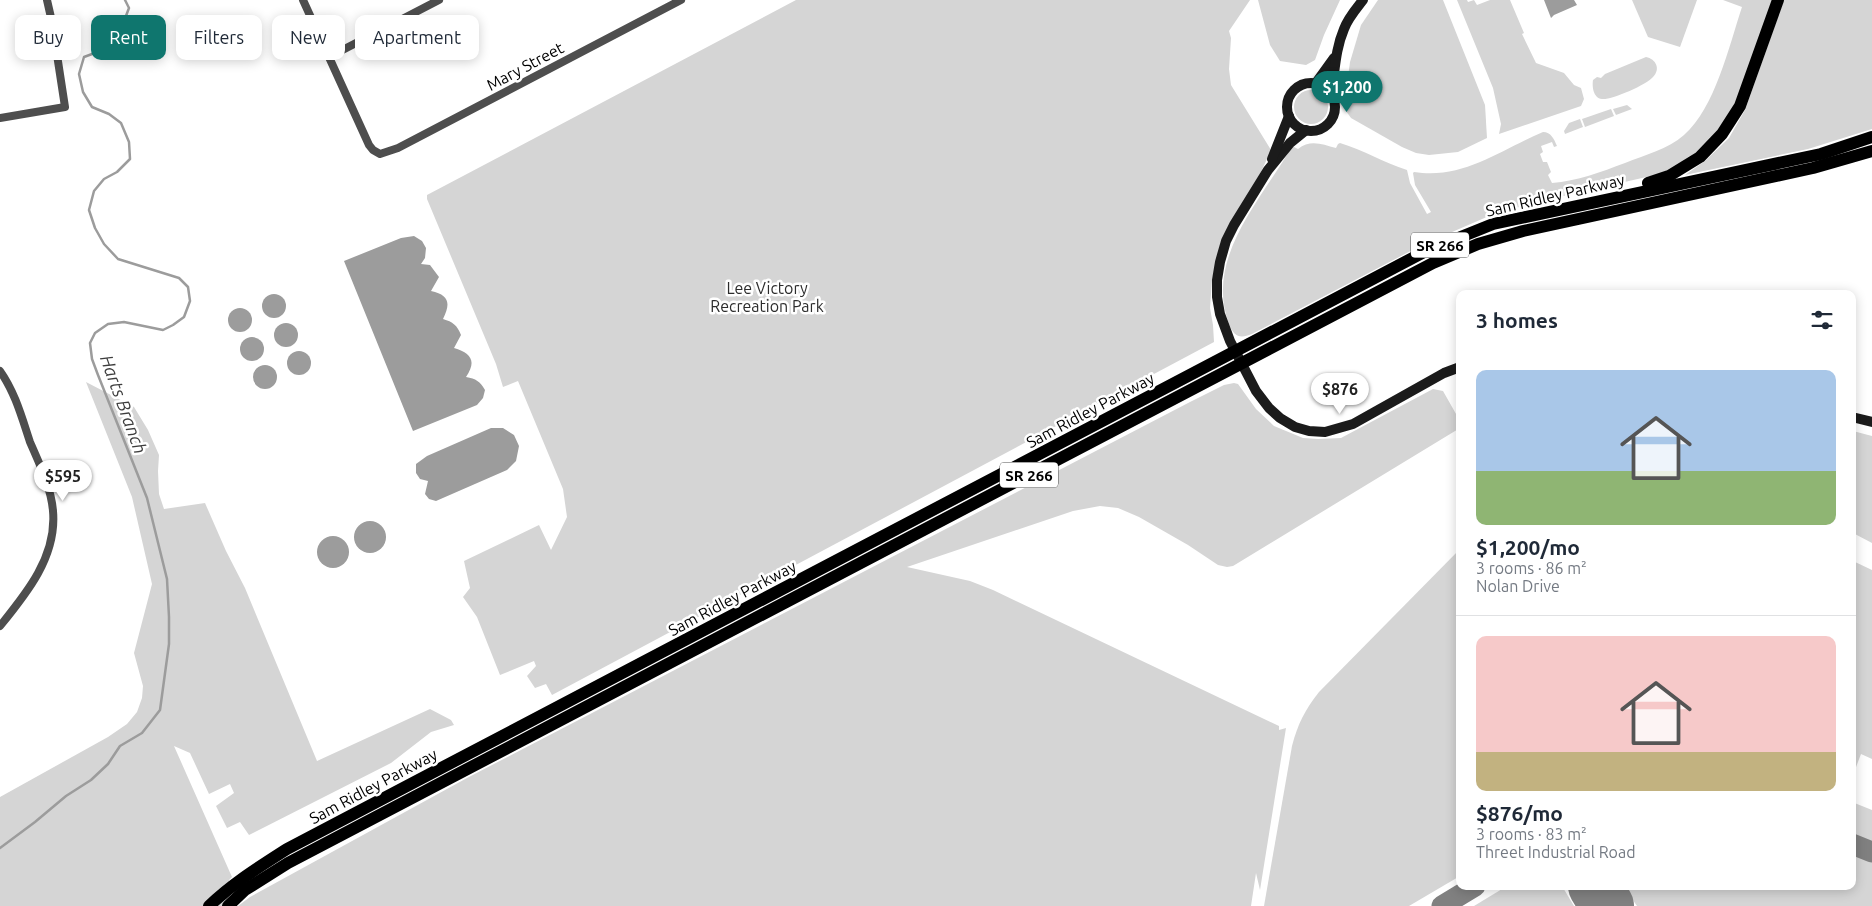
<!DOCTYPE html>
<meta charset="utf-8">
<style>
:root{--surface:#fff;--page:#f2f2f3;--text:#1f2937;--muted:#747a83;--line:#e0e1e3;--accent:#0f766e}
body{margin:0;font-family:Ubuntu,sans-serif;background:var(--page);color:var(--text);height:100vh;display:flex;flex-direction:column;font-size:19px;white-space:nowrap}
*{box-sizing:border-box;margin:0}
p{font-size:16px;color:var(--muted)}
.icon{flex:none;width:28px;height:28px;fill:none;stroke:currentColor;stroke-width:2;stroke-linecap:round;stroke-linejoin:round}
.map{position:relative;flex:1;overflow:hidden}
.drawer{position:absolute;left:1456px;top:290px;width:400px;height:600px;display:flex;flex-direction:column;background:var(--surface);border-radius:10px;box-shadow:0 2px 12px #0003}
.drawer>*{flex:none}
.banner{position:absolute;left:15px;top:15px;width:475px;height:45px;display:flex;gap:10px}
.price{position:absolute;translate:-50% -42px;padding:0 11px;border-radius:18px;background:#fff;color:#222;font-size:16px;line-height:32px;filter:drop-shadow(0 1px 2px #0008)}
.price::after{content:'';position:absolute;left:50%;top:30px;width:15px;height:11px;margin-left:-8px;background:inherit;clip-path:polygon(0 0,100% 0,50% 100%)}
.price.active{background:var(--accent);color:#fff}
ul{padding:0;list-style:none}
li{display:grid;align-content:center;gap:10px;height:265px;padding:0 20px}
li+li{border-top:1px solid var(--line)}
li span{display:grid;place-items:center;height:155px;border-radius:10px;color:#555}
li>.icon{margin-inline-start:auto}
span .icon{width:90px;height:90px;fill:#fffc;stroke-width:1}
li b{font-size:21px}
h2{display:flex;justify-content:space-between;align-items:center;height:60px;padding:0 20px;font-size:21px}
.chip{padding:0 18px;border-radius:10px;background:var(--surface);box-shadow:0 2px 12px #0003;font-size:18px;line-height:45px}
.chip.active{background:var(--accent);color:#fff}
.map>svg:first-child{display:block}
.green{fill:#d5d5d5}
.water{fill:#9c9c9c}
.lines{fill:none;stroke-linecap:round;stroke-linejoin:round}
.stream{stroke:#9c9c9c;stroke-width:2.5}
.taxiway{stroke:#808080;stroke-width:21}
.runway{stroke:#808080;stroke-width:54}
.street{stroke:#4e4e4e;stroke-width:8}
.secondary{stroke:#1b1b1b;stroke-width:10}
.primary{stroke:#000;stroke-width:12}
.labels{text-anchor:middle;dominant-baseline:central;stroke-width:5;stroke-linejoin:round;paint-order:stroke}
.shield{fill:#fff;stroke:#4c4c4c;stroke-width:1}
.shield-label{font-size:15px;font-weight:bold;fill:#000}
.street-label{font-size:16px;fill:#000;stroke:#fff}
.park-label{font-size:16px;fill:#2c2c2c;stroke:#fff}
.water-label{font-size:18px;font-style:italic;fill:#3d3d3d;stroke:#fff}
</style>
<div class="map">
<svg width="1872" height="906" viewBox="0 0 1872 906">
<rect width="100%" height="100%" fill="#fff"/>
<g class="green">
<path d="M 796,0 L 1250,0 L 1229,31 L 1231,38 L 1229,69 L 1231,85 L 1271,150 L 1261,172 L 1221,242 L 1212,280 L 1210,308 L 1213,325 L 1214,342 L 552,695 L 546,684 L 535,688 L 527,676 L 536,666 L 534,661 L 500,675 L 477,617 L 463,597 L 470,588 L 464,561 L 539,525 L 551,550 L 567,517 L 563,489 L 518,381 L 503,387 L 496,364 L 427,199 L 427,195 Z"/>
<path d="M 1258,0 L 1340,0 L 1324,35 L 1315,60 L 1306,65 L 1280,61 L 1270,45 Z"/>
<path d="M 1378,0 L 1443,0 L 1485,105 L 1487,138 L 1458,152 L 1429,155 L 1416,153 L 1402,147 L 1351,118 L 1346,111 L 1345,100 L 1350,62 L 1361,25 Z"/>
<path d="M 1457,0 L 1467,0 L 1468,2 L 1474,0 L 1477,5 L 1490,0 L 1510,0 L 1524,33 L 1522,34 L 1536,63 L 1564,73 L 1574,85 L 1581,88 L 1584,99 L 1581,106 L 1499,134 L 1501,124 L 1493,88 Z"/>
<path d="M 1632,0 L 1697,0 L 1680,47 L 1648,37 Z"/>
<path d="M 1723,0 L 1773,0 L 1732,113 L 1714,139 L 1691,158 L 1664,173 L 1550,199 L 1496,213 L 1422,245 L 1252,334 C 1240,339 1234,337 1229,324 C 1204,257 1262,200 1292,146 L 1298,149 C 1310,139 1322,144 1336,148 L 1338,144 L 1340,143 C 1364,150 1384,163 1407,170 L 1410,183 L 1427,214 L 1431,212 L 1415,185 L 1413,173 L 1414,172 C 1463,180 1500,150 1543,132 C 1551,132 1554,139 1557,146 L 1554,147 L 1552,142 L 1541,146 L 1543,152 L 1540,154 L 1543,162 L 1547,162 L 1551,172 L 1548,175 L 1552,183 C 1577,181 1601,172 1625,163 C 1645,155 1668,149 1684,135 C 1715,108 1729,46 1742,7 Z"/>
<path d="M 1784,0 L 1872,0 L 1872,129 L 1808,149 L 1685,175 L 1705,161 L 1729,138 L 1745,110 Z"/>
<path d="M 1646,57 C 1656,59 1661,69 1653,77 C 1646,85 1612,100 1602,99 C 1593,98 1592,86 1593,80 L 1597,77 L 1601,78 L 1605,74 Z"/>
<circle cx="1311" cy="107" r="17"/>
<path d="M 1627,105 L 1632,109 L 1616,115 L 1613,109 Z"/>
<path d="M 1611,109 L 1614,116 L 1585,127 L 1582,119 Z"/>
<path d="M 1580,119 L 1583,127 L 1565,134 L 1564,131 L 1569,123 Z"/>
<path d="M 86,382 L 134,407 L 148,430 L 159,455 L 158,471 L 159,494 L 164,509 L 205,503 L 226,551 L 245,588 L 317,761 L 430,709 L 451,720 L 454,725 L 431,732 L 391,763 L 249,835 L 240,822 L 227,828 L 216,806 L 234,793 L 230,784 L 209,794 L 190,753 L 174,746 L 232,877 L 229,880 L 237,906 L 0,906 L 0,797 L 108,737 L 127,724 L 137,712 L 142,698 L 143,686 L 134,653 L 152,584 L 132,497 Z"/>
<path d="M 1234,383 L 1238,384 L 1256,409 L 1274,426 L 1303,438 L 1318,439 L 1341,438 L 1433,389 L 1443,391 L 1460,421 L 1460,428 L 1233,566 L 1227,567 L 1218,565 L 1188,545 L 1139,517 L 1118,508 L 1100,506 L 1073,511 L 907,567 L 970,581 L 993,590 L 1279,726 L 1279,730 L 1286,728 L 1260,890 L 1256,873 L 1251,906 L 238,906 L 250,897 L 467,778 L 1190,402 L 1224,385 Z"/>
<path d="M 1853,431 L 1872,436 L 1872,543 L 1853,533 Z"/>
<path d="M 1460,549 L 1460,876 L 1409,906 L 1264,906 L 1292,746 C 1298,723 1305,710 1319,692 Z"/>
<path d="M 1853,561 L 1872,570 L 1872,759 L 1861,754 L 1853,775 L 1852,671 L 1854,670 L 1852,667 Z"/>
<path d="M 1852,802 L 1872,810 L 1872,843 L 1853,835 Z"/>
<path d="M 1853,854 L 1872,862 L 1872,906 L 1637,906 L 1626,890 L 1623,891 L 1620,886 L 1852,886 Z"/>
<path d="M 1507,886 L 1562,886 L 1574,906 L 1474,906 Z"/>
</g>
<g class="water">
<path d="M 1544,0 L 1574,0 L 1577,5 L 1554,15 L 1551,18 Z"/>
<path d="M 414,236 L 422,241 L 426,248 L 425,258 L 421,264 L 430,265 L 439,277 L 431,291 C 449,295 451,303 443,319 C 453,322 457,325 461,335 L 454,348 C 471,353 477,361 466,377 C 476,379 480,381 485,390 L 483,398 L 477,405 L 413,431 L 344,261 L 401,238 Z"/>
<circle cx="274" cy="306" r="12"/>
<circle cx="240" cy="320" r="12"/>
<circle cx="286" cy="335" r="12"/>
<circle cx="252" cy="349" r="12"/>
<circle cx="299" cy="363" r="12"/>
<circle cx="265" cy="377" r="12"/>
<path d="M 491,428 L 503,428 L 514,435 L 519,446 L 516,461 L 507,470 L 436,501 L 429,499 L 425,494 L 428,481 L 420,479 L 416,473 L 416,464 L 427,456 Z"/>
<circle cx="370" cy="537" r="16"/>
<circle cx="333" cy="552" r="16"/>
</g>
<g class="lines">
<path class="stream" d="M 0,848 L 35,822 L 66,796 L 91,780 L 108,764 L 120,746 L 142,733 L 160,710 L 169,644 L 169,617 L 167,579 L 147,498 L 98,375 L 92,359 L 90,343 L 95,333 L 108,324 L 124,322 L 163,330 L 173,325 L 184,317 L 190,301 L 188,287 L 179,278 L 118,259 L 104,244 L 95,228 L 89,210 L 94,191 L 104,179 L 117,172 L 130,159 L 129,142 L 121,123 L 109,114 L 92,107 L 83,92 L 79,74 L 84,57 L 111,47 L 121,29 L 129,8 L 125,0"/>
<g class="taxiway">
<path d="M 1852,844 L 1872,852"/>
<path d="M 1442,906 L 1475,886"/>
</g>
<path class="runway" d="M 1595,886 L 1607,906"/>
<g class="street">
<path d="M 303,0 L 369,145 L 373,150 L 380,154 L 398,148 L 681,0"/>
<path d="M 329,57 L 439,0"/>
<path d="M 0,118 L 65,107 L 52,22 L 47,0"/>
<path d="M 0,371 C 15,392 22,418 30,442 C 39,463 51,487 53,511 C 57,556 27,593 0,626"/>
</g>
<g class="secondary">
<path d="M 1316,83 L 1334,58"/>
<circle cx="1311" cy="107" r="24"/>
<path d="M 1331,94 C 1335,72 1335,50 1344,29 C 1348,18 1356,9 1363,0"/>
<path d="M 1306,130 L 1290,143 L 1268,170 L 1234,225 L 1226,241 L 1220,262 L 1217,280 L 1217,297 L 1220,314 L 1230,341 L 1256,391 L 1269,408 L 1280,418 L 1295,427 L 1309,431 L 1325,432 L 1353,424 L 1444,373 L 1460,367"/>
<path d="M 1272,159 L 1289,116"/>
<path d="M 1852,417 L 1872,422"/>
</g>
<g class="primary">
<path d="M 1648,183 L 1669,176 L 1700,157 L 1722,134 L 1740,106 L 1778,0"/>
<path d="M 209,906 C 233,883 259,867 287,849 L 1426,251 L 1493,224 L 1821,154 L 1872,137"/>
<path d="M 228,906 L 245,890 L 288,863 L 1433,263 L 1478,244 L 1523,231 L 1813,168 L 1872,151"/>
</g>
</g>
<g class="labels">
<g class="shield">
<rect x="1411" y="232.5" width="58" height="25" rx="4"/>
<rect x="1000" y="462.5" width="58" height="25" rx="4"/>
</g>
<g class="shield-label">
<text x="1440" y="245">SR 266</text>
<text x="1029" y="475">SR 266</text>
</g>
<g class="street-label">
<text transform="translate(525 66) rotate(-28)">Mary Street</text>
<text transform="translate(1555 195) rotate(-13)">Sam Ridley Parkway</text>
<text transform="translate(1090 410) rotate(-28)">Sam Ridley Parkway</text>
<text transform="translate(732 598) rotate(-28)">Sam Ridley Parkway</text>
<text transform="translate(373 786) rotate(-28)">Sam Ridley Parkway</text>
</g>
<g class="park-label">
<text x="767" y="288">Lee Victory<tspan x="767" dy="18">Recreation Park</tspan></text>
</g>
<g class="water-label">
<text transform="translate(124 404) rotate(70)">Harts Branch</text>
</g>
</g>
</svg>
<b class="price active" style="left:1347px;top:113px">$1,200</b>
<b class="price" style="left:1340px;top:415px">$876</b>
<b class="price" style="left:63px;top:502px">$595</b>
<div class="banner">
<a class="chip">Buy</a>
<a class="chip active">Rent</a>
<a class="chip">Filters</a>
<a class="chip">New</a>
<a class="chip">Apartment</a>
</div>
<section class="drawer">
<h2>3 homes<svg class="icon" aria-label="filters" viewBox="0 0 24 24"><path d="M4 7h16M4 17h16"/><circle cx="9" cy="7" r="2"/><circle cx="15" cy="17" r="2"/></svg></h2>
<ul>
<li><span style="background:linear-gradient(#a9c7e8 65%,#8fb573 0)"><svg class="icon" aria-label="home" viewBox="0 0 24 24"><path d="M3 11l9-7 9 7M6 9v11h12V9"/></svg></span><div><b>$1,200/mo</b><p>3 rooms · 86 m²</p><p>Nolan Drive</p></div></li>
<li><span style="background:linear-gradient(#f6c9c9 75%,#c2b280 0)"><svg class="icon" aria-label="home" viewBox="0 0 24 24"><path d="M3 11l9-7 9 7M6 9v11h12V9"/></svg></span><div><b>$876/mo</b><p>3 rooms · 83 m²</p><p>Threet Industrial Road</p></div></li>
</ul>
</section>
</div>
